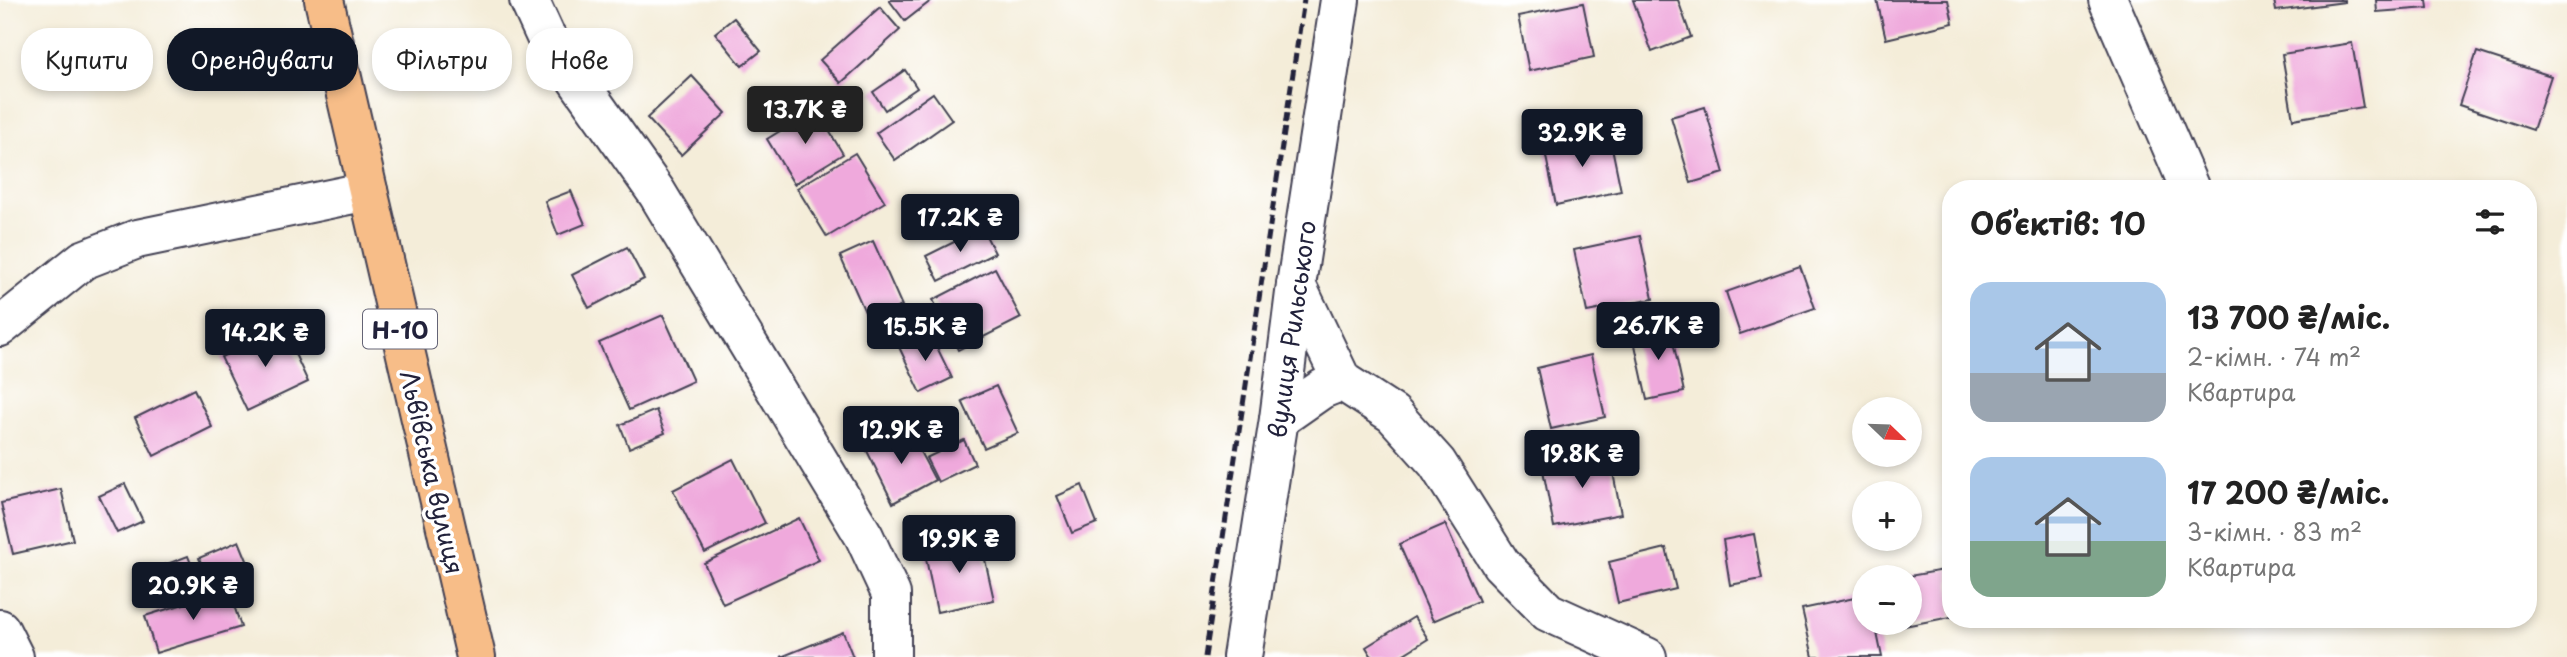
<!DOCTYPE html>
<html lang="uk">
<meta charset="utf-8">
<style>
:root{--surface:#fff;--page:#f6f6f6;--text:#222;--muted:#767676;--accent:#111827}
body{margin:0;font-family:"Playpen Sans",sans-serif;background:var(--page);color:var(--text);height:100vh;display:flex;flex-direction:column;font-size:26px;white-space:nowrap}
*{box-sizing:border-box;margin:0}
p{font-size:23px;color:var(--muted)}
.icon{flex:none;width:38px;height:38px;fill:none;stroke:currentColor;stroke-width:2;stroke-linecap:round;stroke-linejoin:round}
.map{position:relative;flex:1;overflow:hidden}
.side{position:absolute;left:1942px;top:180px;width:595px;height:448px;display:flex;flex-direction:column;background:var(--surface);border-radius:28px;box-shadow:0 4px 10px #0003}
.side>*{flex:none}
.top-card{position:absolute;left:21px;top:28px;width:665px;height:63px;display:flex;gap:14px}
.needle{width:46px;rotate:113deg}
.controls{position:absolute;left:1852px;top:397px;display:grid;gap:14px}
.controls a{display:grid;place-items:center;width:70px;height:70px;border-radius:50%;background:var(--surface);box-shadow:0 4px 10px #0003;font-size:35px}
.price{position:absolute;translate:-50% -60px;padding:0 16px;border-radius:7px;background:var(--accent);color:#fff;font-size:23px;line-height:46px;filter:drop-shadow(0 2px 4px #0008)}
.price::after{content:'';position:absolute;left:50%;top:42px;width:21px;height:16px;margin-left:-10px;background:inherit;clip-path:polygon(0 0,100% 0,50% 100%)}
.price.current{background:#222;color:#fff}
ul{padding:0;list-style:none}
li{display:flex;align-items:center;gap:21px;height:175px;padding:0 28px}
li span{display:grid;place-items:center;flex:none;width:196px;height:140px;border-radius:21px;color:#555}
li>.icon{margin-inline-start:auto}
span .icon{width:84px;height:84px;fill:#fffc;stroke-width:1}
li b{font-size:30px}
h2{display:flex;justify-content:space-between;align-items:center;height:84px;padding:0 28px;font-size:30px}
.pill{padding:0 24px;border-radius:28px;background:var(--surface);box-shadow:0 4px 10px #0003;font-size:24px;line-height:63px}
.pill.current{background:var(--accent);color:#fff}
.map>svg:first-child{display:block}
.building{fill:#efa9dc}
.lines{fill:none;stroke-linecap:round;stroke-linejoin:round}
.minor-casing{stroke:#424053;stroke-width:42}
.major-casing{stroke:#424053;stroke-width:42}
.minor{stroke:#fff;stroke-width:38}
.major{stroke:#f7bd88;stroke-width:38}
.rail{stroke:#22223b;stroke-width:5;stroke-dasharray:10 5;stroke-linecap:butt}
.labels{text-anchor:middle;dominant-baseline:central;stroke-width:7;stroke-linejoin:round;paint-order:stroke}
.shield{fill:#fff;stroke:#646476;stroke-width:2}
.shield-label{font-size:23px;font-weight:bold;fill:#22223b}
.street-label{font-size:24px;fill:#22223b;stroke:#fff}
</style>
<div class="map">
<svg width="2567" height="657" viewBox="0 0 2567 657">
<rect width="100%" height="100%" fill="#fff"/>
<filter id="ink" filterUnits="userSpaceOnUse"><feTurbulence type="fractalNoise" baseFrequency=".0143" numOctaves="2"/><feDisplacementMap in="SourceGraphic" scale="14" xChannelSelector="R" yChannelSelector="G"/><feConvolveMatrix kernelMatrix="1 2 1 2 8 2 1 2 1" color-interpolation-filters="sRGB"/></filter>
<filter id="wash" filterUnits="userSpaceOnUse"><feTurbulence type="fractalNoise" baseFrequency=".00686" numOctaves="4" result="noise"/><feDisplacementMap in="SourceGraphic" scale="28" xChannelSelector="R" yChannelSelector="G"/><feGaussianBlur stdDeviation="1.57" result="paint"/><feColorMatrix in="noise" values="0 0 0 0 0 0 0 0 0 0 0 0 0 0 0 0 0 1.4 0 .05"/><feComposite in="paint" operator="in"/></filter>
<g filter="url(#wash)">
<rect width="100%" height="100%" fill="#f4edd9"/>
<g id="blocks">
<g class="building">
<path d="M 889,0 L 932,0 L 905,21 Z"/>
<path d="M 1633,0 L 1678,0 L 1691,37 L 1652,52 Z"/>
<path d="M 1877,0 L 1948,0 L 1953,23 L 1886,39 Z"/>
<path d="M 2274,0 L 2344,0 L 2344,2 L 2276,11 Z"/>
<path d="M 2376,0 L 2427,0 L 2428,8 L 2377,12 Z"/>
<path d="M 1583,3 L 1594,57 L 1529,71 L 1518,16 Z"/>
<path d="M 880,7 L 900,30 L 841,83 L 820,60 Z"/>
<path d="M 734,18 L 761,51 L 742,66 L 715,33 Z"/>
<path d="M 2352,43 L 2363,107 L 2293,119 L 2282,54 Z"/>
<path d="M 2477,52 L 2551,76 L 2533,130 L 2459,105 Z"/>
<path d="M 905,70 L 917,88 L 885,110 L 873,92 Z"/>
<path d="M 692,76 L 726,113 L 681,155 L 647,118 Z"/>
<path d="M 933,93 L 952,120 L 895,160 L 876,133 Z"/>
<path d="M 1705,107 L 1724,173 L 1691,183 L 1671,117 Z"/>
<path d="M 816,109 L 843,154 L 794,184 L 767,139 Z"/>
<path d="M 1609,133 L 1621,191 L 1556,205 L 1544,147 Z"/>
<path d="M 855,153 L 885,202 L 827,237 L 797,188 Z"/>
<path d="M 571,191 L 585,224 L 558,235 L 545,201 Z"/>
<path d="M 982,228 L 995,253 L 939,281 L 926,256 Z"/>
<path d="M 1640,236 L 1653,299 L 1587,312 L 1574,250 Z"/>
<path d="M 873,241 L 902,306 L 869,321 L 840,256 Z"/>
<path d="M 627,247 L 644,279 L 589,308 L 572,275 Z"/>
<path d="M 1800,266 L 1815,308 L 1740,334 L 1726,292 Z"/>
<path d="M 995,268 L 1021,318 L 958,350 L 933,300 Z"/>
<path d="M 663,315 L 693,381 L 629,410 L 599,343 Z"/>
<path d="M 1669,323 L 1684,392 L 1647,400 L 1632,331 Z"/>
<path d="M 283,328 L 308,382 L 247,411 L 221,357 Z"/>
<path d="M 930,333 L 952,378 L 921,393 L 899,347 Z"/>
<path d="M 1591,355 L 1605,417 L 1551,429 L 1537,368 Z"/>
<path d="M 996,386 L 1018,433 L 984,448 L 962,401 Z"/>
<path d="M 194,389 L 212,427 L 154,456 L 135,418 Z"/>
<path d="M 656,410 L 665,433 L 629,448 L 620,425 Z"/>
<path d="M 908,429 L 935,480 L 893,503 L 867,451 Z"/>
<path d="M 964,440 L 975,464 L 938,482 L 926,458 Z"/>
<path d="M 1609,452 L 1621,514 L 1554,527 L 1542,465 Z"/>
<path d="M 733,459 L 765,523 L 705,553 L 673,490 Z"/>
<path d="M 125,484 L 143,521 L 117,533 L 99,496 Z"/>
<path d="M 1082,485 L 1097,523 L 1072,533 L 1057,496 Z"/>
<path d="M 61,489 L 73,540 L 13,554 L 1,503 Z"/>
<path d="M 799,518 L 819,560 L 723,604 L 704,563 Z"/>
<path d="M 1445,524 L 1479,601 L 1433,621 L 1399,544 Z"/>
<path d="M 1754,534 L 1762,579 L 1730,585 L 1723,540 Z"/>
<path d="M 980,537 L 994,600 L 937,612 L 924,549 Z"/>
<path d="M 239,541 L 251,570 L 211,587 L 199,558 Z"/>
<path d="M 1666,548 L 1676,589 L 1618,603 L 1609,562 Z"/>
<path d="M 188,556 L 198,582 L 148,601 L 138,575 Z"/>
<path d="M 1950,569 L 1951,617 L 1889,629 L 1888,623 L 1909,623 L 1909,576 Z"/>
<path d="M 229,590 L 241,627 L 156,653 L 145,616 Z"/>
<path d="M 1864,596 L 1864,623 L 1875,623 L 1882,657 L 1813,657 L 1802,609 Z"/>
<path d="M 1414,617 L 1428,639 L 1399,657 L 1372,657 L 1366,647 Z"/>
<path d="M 843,632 L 853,657 L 781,657 Z"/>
</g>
</g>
</g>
<g filter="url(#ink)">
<use href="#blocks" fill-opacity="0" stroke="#424053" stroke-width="2"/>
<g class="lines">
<g class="minor-casing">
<g id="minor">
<path d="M 529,0 L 545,35 L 657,193 L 864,536 L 891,594 L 891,657"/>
<path d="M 2108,0 L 2190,189"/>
<path d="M 1296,285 L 1342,381 L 1393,414 L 1437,463 L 1501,564 L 1548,612 L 1647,657"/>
<path d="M 0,327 L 83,260 L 137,239 L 368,191"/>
<path d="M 1279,419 L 1322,389 L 1342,381"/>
<path d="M 0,629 L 14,657"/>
<path d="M 1242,657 L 1279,419 L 1296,285 L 1340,0"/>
</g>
</g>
<g class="major-casing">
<path id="major" d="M 324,0 L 476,657"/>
</g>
<use href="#minor" class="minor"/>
<use href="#major" class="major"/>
<path class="rail" d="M 1205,657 L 1304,0"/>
</g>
</g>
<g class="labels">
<rect class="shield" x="363" y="309.5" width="74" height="39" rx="5"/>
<g class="shield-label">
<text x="400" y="329">Н-10</text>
</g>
<g class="street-label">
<text transform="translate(1291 329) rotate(-82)">вулиця Рильського</text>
<text transform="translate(433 472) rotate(77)">Львівська вулиця</text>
</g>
</g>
</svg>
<div class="controls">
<a><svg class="needle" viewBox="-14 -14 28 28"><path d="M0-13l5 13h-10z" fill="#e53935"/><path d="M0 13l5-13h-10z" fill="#767676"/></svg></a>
<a>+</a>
<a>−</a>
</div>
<b class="price current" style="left:805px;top:146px">13.7K ₴</b>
<b class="price" style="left:1582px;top:169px">32.9K ₴</b>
<b class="price" style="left:960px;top:254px">17.2K ₴</b>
<b class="price" style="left:1658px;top:362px">26.7K ₴</b>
<b class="price" style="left:925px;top:363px">15.5K ₴</b>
<b class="price" style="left:265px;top:369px">14.2K ₴</b>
<b class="price" style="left:901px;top:466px">12.9K ₴</b>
<b class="price" style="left:1582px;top:490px">19.8K ₴</b>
<b class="price" style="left:959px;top:575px">19.9K ₴</b>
<b class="price" style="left:193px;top:622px">20.9K ₴</b>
<div class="top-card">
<a class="pill">Купити</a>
<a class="pill current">Орендувати</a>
<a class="pill">Фільтри</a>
<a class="pill">Нове</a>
</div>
<section class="side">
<h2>Об’єктів: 10<svg class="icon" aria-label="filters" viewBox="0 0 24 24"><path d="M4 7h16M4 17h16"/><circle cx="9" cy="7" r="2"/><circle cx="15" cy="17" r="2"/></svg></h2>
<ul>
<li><span style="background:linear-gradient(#a9c7e8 65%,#9aa5b1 0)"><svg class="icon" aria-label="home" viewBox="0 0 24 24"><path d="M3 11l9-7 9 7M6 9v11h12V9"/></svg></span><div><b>13 700 ₴/міс.</b><p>2-кімн. · 74 m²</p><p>Квартира</p></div></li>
<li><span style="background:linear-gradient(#a9c7e8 60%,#7fa58c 0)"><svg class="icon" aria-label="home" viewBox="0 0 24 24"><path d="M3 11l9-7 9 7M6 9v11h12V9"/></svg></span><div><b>17 200 ₴/міс.</b><p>3-кімн. · 83 m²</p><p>Квартира</p></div></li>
</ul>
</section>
</div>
